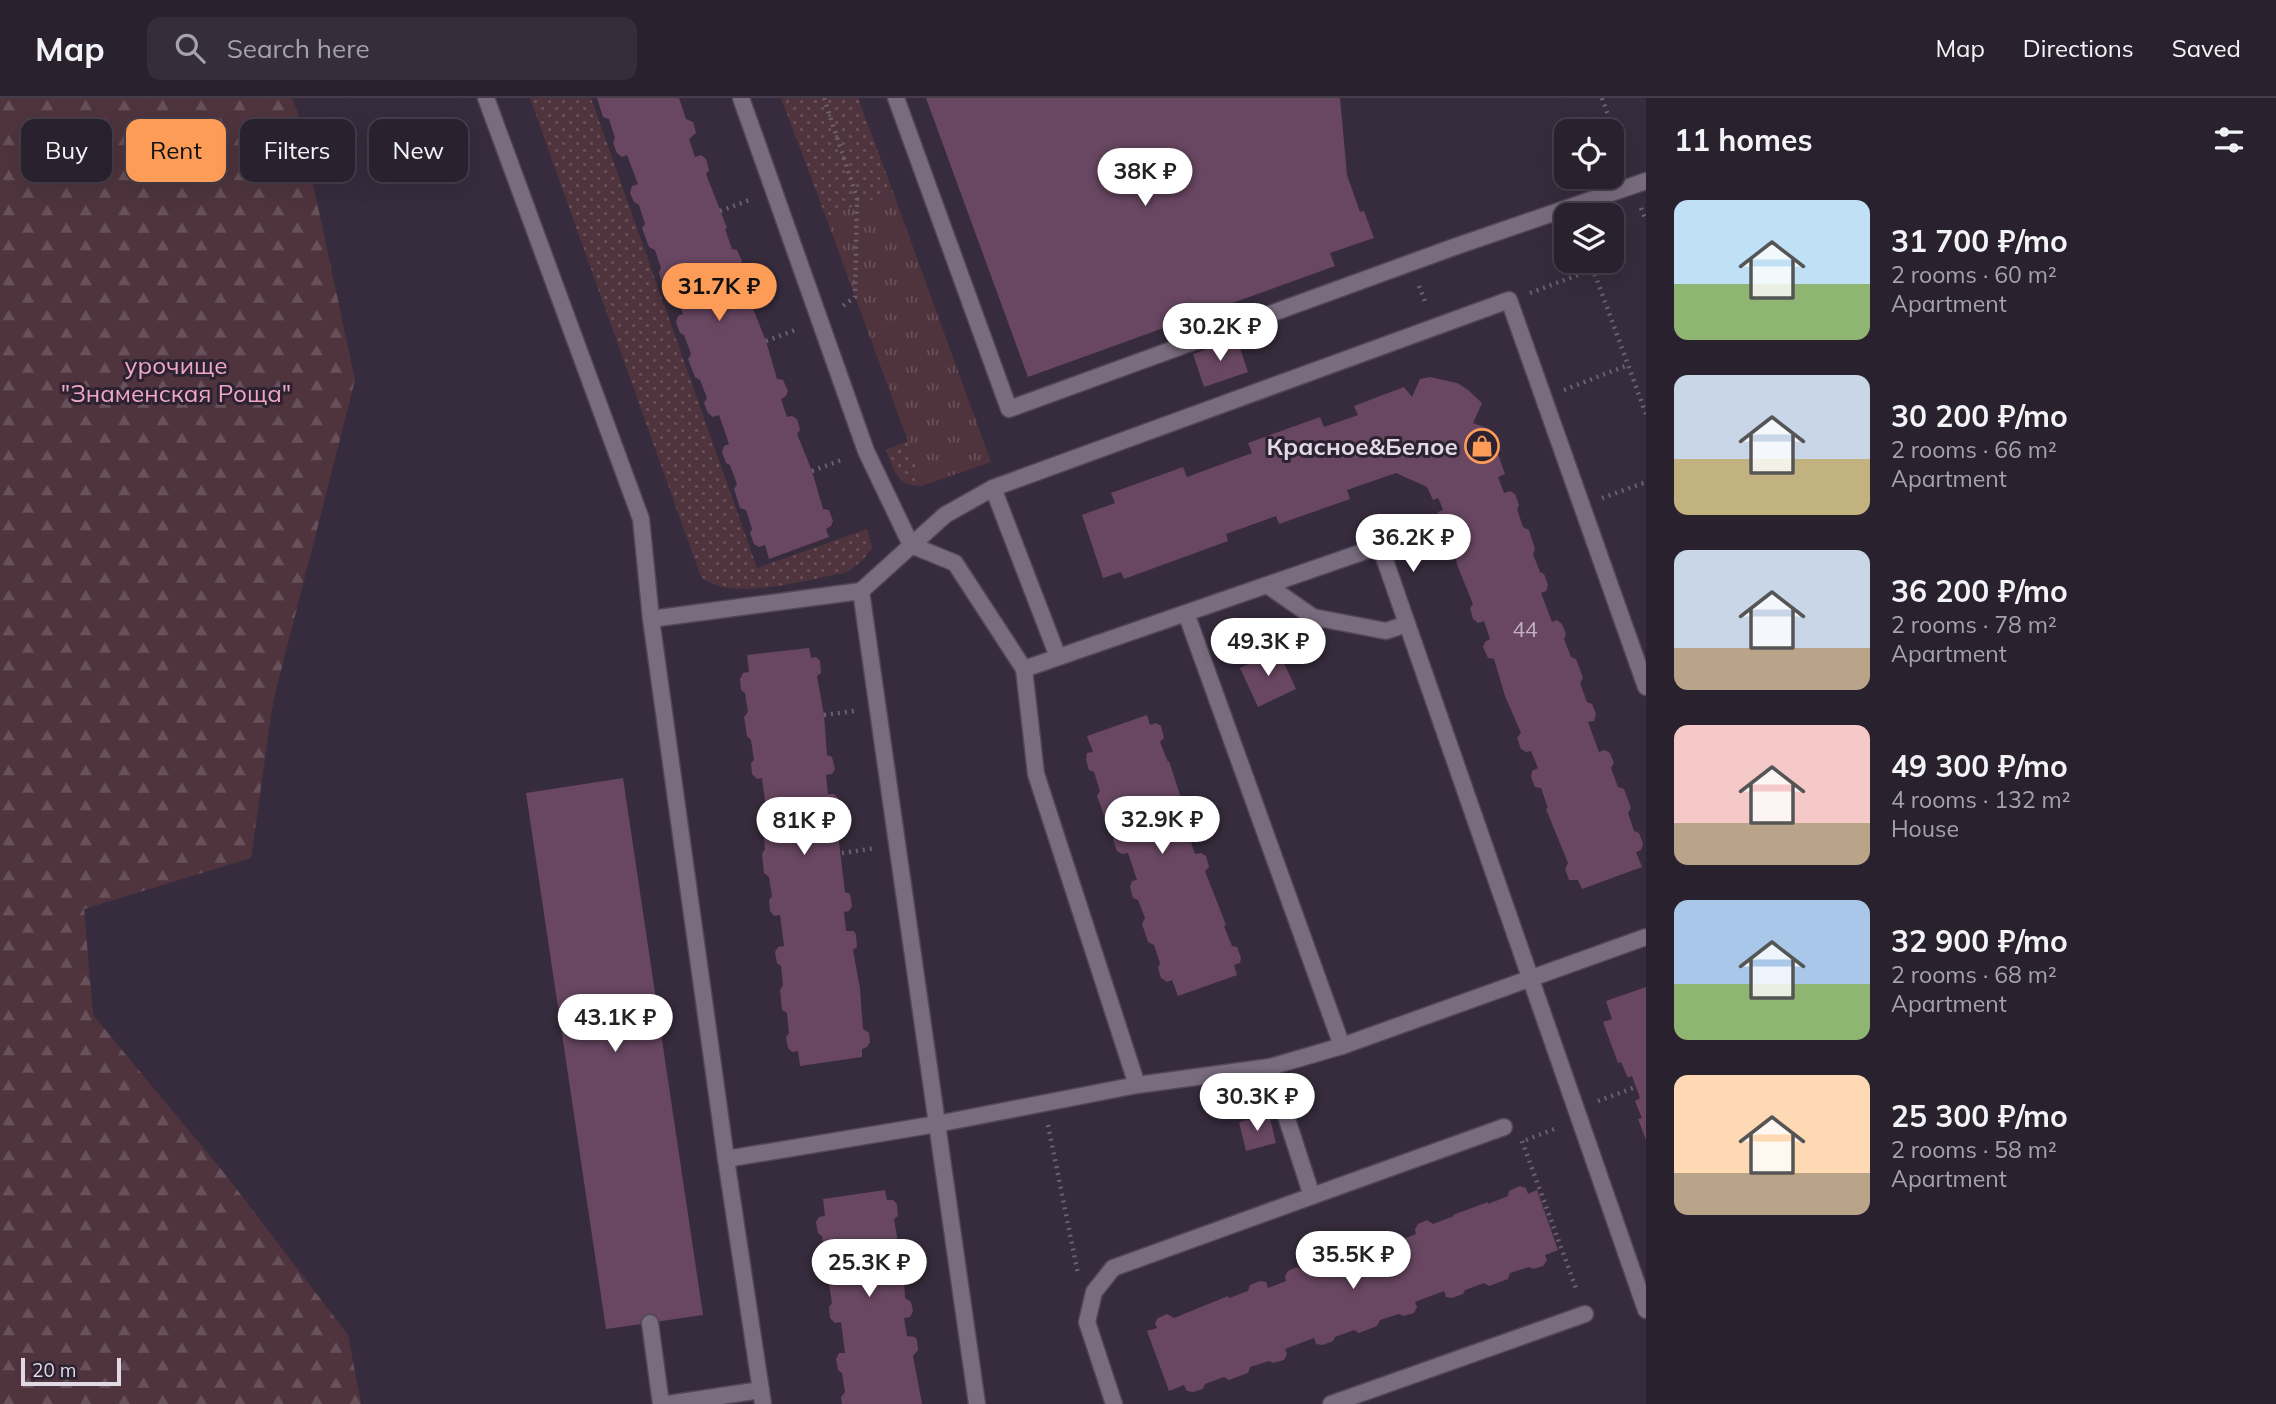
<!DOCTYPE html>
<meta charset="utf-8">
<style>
:root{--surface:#29212e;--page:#352e3a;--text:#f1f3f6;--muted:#a5a3aa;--line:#453e4a;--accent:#fd9c56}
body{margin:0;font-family:Mulish,sans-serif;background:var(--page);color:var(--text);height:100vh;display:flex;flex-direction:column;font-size:26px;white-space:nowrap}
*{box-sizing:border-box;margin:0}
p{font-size:23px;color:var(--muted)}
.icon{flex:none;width:38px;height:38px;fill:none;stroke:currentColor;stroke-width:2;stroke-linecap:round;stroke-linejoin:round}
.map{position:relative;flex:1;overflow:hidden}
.panel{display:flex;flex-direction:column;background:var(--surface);width:630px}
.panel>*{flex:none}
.guide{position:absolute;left:21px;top:21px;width:665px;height:63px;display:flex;gap:14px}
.fabs{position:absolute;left:1554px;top:21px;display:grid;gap:14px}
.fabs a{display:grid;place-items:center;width:70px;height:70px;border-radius:14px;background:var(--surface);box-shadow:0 7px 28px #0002,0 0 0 2px var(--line);font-size:35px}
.scale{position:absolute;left:21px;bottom:18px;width:100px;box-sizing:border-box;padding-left:7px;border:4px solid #e1d9e4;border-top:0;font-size:19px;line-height:24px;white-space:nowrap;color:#e1d9e4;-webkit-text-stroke:5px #2d2232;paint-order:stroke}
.price{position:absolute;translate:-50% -60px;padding:0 16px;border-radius:24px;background:#fff;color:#222;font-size:23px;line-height:46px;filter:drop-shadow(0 2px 4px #0008)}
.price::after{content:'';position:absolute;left:50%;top:42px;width:21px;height:16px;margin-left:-10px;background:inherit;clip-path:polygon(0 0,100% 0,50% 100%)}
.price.current{background:var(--accent);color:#111}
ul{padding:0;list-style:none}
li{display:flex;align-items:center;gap:21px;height:175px;padding:0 28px}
li span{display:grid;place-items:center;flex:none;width:196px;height:140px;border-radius:14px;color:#555}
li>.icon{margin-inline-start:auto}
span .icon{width:84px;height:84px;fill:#fffc;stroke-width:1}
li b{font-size:30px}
h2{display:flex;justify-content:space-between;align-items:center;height:84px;padding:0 28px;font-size:30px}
.chip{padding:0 24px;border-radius:14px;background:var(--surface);box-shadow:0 7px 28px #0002,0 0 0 2px var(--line);font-size:24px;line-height:63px}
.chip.current{background:var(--accent);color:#111}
header{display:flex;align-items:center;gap:42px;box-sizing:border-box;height:98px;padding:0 35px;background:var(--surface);border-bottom:2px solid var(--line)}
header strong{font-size:33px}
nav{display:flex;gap:38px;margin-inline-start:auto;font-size:24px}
.search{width:490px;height:63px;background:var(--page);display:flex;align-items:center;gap:18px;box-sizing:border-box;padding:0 24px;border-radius:14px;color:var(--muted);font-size:26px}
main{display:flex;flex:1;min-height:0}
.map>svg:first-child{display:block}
.grass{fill:url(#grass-dots)}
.forest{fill:url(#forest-firs)}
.park{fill:url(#park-tufts)}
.building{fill:#694762}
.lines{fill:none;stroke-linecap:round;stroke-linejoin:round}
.service-casing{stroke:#514755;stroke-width:19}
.path{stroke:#6a606f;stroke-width:4.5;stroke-dasharray:2 5;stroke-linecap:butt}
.service{stroke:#796c7f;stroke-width:16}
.labels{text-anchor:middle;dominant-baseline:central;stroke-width:6;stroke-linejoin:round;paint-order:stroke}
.number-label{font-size:21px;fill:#c3b4c4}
.park-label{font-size:24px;fill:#efa7c3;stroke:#2d2232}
.poi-label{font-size:24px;font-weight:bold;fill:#e1d9e4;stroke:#2d2232;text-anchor:end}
</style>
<header>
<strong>Map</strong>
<div class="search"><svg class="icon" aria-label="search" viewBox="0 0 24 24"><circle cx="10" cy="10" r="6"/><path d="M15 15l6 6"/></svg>Search here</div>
<nav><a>Map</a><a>Directions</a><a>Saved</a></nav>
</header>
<main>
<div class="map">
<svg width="1646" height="1306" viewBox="0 0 1646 1306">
<defs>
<pattern id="grass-dots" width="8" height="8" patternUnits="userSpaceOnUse" patternTransform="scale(1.75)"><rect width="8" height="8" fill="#4f343e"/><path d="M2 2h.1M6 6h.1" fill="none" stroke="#68515a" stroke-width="1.8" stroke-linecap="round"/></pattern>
<pattern id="forest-firs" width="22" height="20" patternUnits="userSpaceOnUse" patternTransform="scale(1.75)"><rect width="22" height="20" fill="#4f343e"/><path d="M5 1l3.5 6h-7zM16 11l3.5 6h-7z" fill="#68515a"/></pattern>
<pattern id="park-tufts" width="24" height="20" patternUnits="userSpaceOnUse" patternTransform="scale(1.75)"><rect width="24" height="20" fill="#4f343e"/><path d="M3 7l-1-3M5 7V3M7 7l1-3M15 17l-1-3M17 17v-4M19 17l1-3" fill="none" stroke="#68515a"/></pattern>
</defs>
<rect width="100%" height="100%" fill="#372c3d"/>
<g class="grass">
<path d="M 530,0 L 591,0 L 757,470 L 867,431 L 872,449 C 865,461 857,468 845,475 C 807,481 732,505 701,479 Z"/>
<path d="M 781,0 L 858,0 L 893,94 L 826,119 Z"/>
<path d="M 908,343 L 924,387 C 898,391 894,372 886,352 Z"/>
</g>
<path class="forest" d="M 0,0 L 292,0 L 298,15 L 355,282 L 273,604 L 251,760 L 84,811 L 93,917 L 225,1076 L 348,1237 L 361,1306 L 0,1306 Z"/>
<path class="park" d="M 893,94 L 991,364 L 924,387 L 826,119 Z"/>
<g class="building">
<path d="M 597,0 L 679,0 L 686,21 L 693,24 L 696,35 L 689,41 L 695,59 L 701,57 L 706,61 L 709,72 L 706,76 L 727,130 L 725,131 L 732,151 L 737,152 L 742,163 L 740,168 L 735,171 L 741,189 L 747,188 L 751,191 L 755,202 L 751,206 L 766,243 L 777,281 L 783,282 L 788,293 L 786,298 L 781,301 L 787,319 L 792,318 L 797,321 L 800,332 L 797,336 L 812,373 L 823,411 L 829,412 L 833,423 L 831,428 L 826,431 L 829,439 L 769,461 L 765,447 L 759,449 L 754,446 L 750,435 L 752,431 L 746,412 L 740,410 L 734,391 L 737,386 L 730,367 L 726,365 L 722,354 L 724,348 L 729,346 L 719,317 L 713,319 L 708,315 L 704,305 L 707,300 L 700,282 L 695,279 L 688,261 L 691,256 L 684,237 L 680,235 L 676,224 L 678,218 L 683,216 L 673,187 L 668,189 L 662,185 L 659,175 L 661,170 L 655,152 L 649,149 L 642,130 L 645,126 L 639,107 L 634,104 L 630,95 L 632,88 L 638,86 L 627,57 L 622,59 L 617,55 L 613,45 L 615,40 L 609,21 L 603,19 Z"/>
<path d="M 926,0 L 1340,0 L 1347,77 L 1360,114 L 1364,113 L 1374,140 L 1330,155 L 1335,168 L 1028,279 Z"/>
<path d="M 1237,241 L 1248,274 L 1204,289 L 1193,256 Z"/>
<path d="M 1430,279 L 1457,285 L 1467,291 L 1482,305 L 1473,325 L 1489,331 L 1505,376 L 1498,379 L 1504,395 L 1510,393 L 1515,396 L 1519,407 L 1517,411 L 1523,429 L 1529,432 L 1535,451 L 1533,456 L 1540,474 L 1544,476 L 1548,487 L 1546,493 L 1541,495 L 1552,524 L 1557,522 L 1562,526 L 1566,536 L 1564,541 L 1571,559 L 1576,561 L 1583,580 L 1580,585 L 1587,604 L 1592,606 L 1596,616 L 1594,623 L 1588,624 L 1599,654 L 1605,652 L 1610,655 L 1614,665 L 1611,670 L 1618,689 L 1624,691 L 1631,710 L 1628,715 L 1634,733 L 1639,735 L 1643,746 L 1641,752 L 1636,754 L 1642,769 L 1582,791 L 1578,782 L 1569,782 L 1565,771 L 1568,765 L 1546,711 L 1548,710 L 1541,690 L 1535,689 L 1531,679 L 1532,673 L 1538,670 L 1531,653 L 1526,654 L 1521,651 L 1517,640 L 1521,635 L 1505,598 L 1494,561 L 1488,560 L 1483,549 L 1485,544 L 1490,541 L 1484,523 L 1478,525 L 1473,521 L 1470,510 L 1473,506 L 1458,469 L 1446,431 L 1440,430 L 1436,420 L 1438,414 L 1443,412 L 1440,404 L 1438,400 L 1433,402 L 1427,389 L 1396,375 L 1347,392 L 1350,401 L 1279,426 L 1276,418 L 1226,436 L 1228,443 L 1124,481 L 1121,474 L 1103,480 L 1082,417 L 1115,405 L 1111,395 L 1183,369 L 1187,379 L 1252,355 L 1248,345 L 1320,319 L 1324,329 L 1358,317 L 1354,308 L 1404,289 L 1412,299 L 1420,281 Z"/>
<path d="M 809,550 L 811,560 L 816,559 L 820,563 L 821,575 L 817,578 L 824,617 L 827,657 L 832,659 L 835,671 L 832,676 L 826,677 L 828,696 L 834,696 L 838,700 L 839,712 L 835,715 L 838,736 L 845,794 L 850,796 L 852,808 L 849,813 L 844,814 L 846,833 L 854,833 L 856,837 L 857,849 L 853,852 L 860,891 L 863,931 L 869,935 L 870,944 L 867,949 L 862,951 L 862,959 L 800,968 L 798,953 L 792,954 L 788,950 L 786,939 L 789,935 L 787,915 L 782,912 L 780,892 L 783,887 L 781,868 L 777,865 L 775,854 L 778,849 L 784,848 L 780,817 L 774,818 L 770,813 L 769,802 L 772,798 L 769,779 L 764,775 L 762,756 L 765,751 L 763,731 L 759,729 L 758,717 L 761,712 L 766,711 L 762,680 L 757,681 L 752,676 L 751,665 L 754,662 L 751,642 L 747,638 L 744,619 L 748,614 L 745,595 L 741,592 L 740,581 L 743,575 L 749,574 L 747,557 Z"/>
<path d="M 1278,552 L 1296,591 L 1258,609 L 1240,570 Z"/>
<path d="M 1147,617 L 1150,627 L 1156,625 L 1161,628 L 1164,640 L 1160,644 L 1168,664 L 1169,663 L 1187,719 L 1193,722 L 1196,731 L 1195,736 L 1189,738 L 1195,756 L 1201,755 L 1206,758 L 1209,769 L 1205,773 L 1226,827 L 1224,828 L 1232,848 L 1237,849 L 1241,860 L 1240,865 L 1234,867 L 1237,877 L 1178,898 L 1172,882 L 1167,884 L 1161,880 L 1158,870 L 1160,865 L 1154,847 L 1148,844 L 1142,826 L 1145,820 L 1138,802 L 1133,800 L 1130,789 L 1132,783 L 1137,782 L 1128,755 L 1122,756 L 1117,753 L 1113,742 L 1116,738 L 1109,719 L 1104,717 L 1097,698 L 1100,693 L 1094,674 L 1089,672 L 1086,662 L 1087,655 L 1093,654 L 1087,638 Z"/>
<path d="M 623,680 L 703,1217 L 606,1231 L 526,695 Z"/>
<path d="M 1646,889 L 1646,1042 L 1638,1021 L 1642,1020 L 1635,1003 L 1640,1000 L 1632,978 L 1628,980 L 1621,964 L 1618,965 L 1603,924 L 1612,921 L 1606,903 Z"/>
<path d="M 1269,1017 L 1276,1045 L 1246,1053 L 1239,1024 Z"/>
<path d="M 1520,1088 L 1526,1090 L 1528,1096 L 1537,1092 L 1558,1152 L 1545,1157 L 1547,1162 L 1543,1168 L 1533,1171 L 1529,1169 L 1510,1175 L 1508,1181 L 1489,1188 L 1484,1185 L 1465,1192 L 1463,1196 L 1452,1200 L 1446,1199 L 1444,1193 L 1415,1204 L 1417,1209 L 1414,1215 L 1403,1218 L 1399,1216 L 1380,1222 L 1377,1228 L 1359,1235 L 1354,1232 L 1335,1239 L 1333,1243 L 1323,1247 L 1316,1246 L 1314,1240 L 1285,1251 L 1287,1256 L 1284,1262 L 1273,1265 L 1269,1263 L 1250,1269 L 1248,1275 L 1229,1282 L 1224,1279 L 1205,1286 L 1203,1291 L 1193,1294 L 1187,1293 L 1184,1287 L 1169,1293 L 1147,1233 L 1157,1230 L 1155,1225 L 1158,1220 L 1167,1216 L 1174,1220 L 1228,1198 L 1229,1200 L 1248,1193 L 1250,1187 L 1260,1183 L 1266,1184 L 1268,1190 L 1286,1183 L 1285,1178 L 1288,1173 L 1297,1169 L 1304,1173 L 1324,1165 L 1323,1164 L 1341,1157 L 1379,1145 L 1380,1140 L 1390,1135 L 1396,1137 L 1398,1143 L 1416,1136 L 1415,1131 L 1418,1126 L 1427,1122 L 1433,1126 L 1454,1118 L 1453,1117 L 1488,1104 L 1488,1106 L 1508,1098 L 1509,1093 Z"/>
<path d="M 885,1092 L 887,1102 L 893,1102 L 897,1106 L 898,1118 L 894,1121 L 904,1179 L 905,1200 L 911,1204 L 913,1213 L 910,1219 L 904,1220 L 907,1238 L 915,1239 L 917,1242 L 918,1252 L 913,1258 L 922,1306 L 842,1306 L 841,1299 L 845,1294 L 842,1275 L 838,1272 L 836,1261 L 839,1255 L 845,1255 L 841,1224 L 835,1225 L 830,1220 L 829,1209 L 832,1205 L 829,1186 L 824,1182 L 821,1163 L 825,1158 L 822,1138 L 818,1135 L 816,1124 L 819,1119 L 825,1118 L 823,1101 Z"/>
</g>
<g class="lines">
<g class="service-casing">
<g id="service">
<path d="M 486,0 L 641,421 L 651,521"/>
<path d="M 741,0 L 866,353 L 911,447 L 955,465 L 1024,571"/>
<path d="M 896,0 L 1009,311 L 1454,149 L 1646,83"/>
<path d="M 993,390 L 1058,559"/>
<path d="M 1267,487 L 1313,519 L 1386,533 L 1407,526"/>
<path d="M 861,493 L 945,417 L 993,390 L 1509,202 L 1646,589"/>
<path d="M 1186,515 L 1380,448 L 1646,1212"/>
<path d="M 1137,987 L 1036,676 L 1024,571 L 1186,515 L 1342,948"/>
<path d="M 726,1061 L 651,521 L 861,493 L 977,1306"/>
<path d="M 1312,1098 L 1504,1029"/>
<path d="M 650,1225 L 661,1306"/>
<path d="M 668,1306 L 761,1292"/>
<path d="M 763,1306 L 726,1061 L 937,1026 L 1137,987 L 1270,969 L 1342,948 L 1646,839"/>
<path d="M 1114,1306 L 1087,1224 L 1094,1194 L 1113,1170 L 1312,1098 L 1270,969"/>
<path d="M 1331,1306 L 1585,1216"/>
</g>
</g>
<g class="path">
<path d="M 824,0 L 857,100 L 855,199 L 840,210"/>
<path d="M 1602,0 L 1625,65"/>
<path d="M 1641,110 L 1646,123"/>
<path d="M 720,113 L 752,101"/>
<path d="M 1590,163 L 1646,316"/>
<path d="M 1419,188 L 1426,206"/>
<path d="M 1530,195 L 1594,171"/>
<path d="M 766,243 L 798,231"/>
<path d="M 1564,292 L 1628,267"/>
<path d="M 812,373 L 844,361"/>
<path d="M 1602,400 L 1646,384"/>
<path d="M 824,617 L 854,613"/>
<path d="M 842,755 L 876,750"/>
<path d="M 1598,1003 L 1636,989"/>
<path d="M 1048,1027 L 1078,1176"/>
<path d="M 1526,1042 L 1557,1030"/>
<path d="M 1522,1043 L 1577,1193"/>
</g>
<use href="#service" class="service"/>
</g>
<defs>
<g id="shop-ring" transform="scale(1.75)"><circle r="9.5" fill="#2d2232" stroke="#fd9c56" stroke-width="1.5"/><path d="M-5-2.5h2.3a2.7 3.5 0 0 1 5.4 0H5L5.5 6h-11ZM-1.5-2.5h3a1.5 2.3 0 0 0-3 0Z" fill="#fd9c56"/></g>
</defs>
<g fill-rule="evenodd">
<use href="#shop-ring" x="1482" y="348"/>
</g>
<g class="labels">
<g class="number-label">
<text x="1525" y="531">44</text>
</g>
<g class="park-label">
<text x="176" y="267">урочище<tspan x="176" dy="28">"Знаменская Роща"</tspan></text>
</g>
<g class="poi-label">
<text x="1458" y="348">Красное&amp;Белое</text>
</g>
</g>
</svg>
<div class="fabs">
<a><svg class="icon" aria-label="locate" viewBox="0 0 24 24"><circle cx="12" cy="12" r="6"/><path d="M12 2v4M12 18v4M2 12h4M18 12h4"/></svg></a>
<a><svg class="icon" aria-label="layers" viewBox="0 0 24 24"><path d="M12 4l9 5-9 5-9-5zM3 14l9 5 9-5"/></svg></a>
</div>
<div class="scale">20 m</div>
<b class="price" style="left:1145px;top:110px">38K ₽</b>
<b class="price current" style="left:719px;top:225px">31.7K ₽</b>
<b class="price" style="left:1220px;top:265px">30.2K ₽</b>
<b class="price" style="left:1413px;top:476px">36.2K ₽</b>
<b class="price" style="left:1268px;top:580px">49.3K ₽</b>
<b class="price" style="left:1162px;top:758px">32.9K ₽</b>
<b class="price" style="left:804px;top:759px">81K ₽</b>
<b class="price" style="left:615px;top:956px">43.1K ₽</b>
<b class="price" style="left:1257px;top:1035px">30.3K ₽</b>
<b class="price" style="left:1353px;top:1193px">35.5K ₽</b>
<b class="price" style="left:869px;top:1201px">25.3K ₽</b>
<div class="guide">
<a class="chip">Buy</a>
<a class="chip current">Rent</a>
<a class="chip">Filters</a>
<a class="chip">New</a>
</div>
</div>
<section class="panel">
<h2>11 homes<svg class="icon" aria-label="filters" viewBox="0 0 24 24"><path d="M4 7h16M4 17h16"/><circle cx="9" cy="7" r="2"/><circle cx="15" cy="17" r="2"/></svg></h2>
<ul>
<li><span style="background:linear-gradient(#bfe0f5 60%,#8fb573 0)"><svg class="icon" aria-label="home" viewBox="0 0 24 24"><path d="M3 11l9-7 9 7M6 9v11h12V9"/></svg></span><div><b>31 700 ₽/mo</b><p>2 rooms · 60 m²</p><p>Apartment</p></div></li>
<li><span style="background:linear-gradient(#c9d6e8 60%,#c2b280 0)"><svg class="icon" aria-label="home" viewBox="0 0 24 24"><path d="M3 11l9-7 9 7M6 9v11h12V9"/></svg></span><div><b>30 200 ₽/mo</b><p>2 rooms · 66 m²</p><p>Apartment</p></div></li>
<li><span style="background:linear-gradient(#c9d6e8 70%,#b9a48a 0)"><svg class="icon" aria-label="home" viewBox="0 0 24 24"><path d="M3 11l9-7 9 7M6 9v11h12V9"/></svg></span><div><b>36 200 ₽/mo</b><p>2 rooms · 78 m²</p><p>Apartment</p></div></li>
<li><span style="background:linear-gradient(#f6c9c9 70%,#b9a48a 0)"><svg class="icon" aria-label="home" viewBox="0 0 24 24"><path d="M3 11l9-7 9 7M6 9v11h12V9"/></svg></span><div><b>49 300 ₽/mo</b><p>4 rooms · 132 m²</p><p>House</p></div></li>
<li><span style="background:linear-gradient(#a9c7e8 60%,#8fb573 0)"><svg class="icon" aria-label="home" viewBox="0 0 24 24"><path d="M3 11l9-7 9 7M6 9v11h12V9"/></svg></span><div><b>32 900 ₽/mo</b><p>2 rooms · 68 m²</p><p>Apartment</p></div></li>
<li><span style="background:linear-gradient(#ffd9b3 70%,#b9a48a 0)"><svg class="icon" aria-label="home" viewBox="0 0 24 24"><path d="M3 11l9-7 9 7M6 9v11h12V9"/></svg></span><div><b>25 300 ₽/mo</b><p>2 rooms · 58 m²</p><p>Apartment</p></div></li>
</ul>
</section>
</main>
